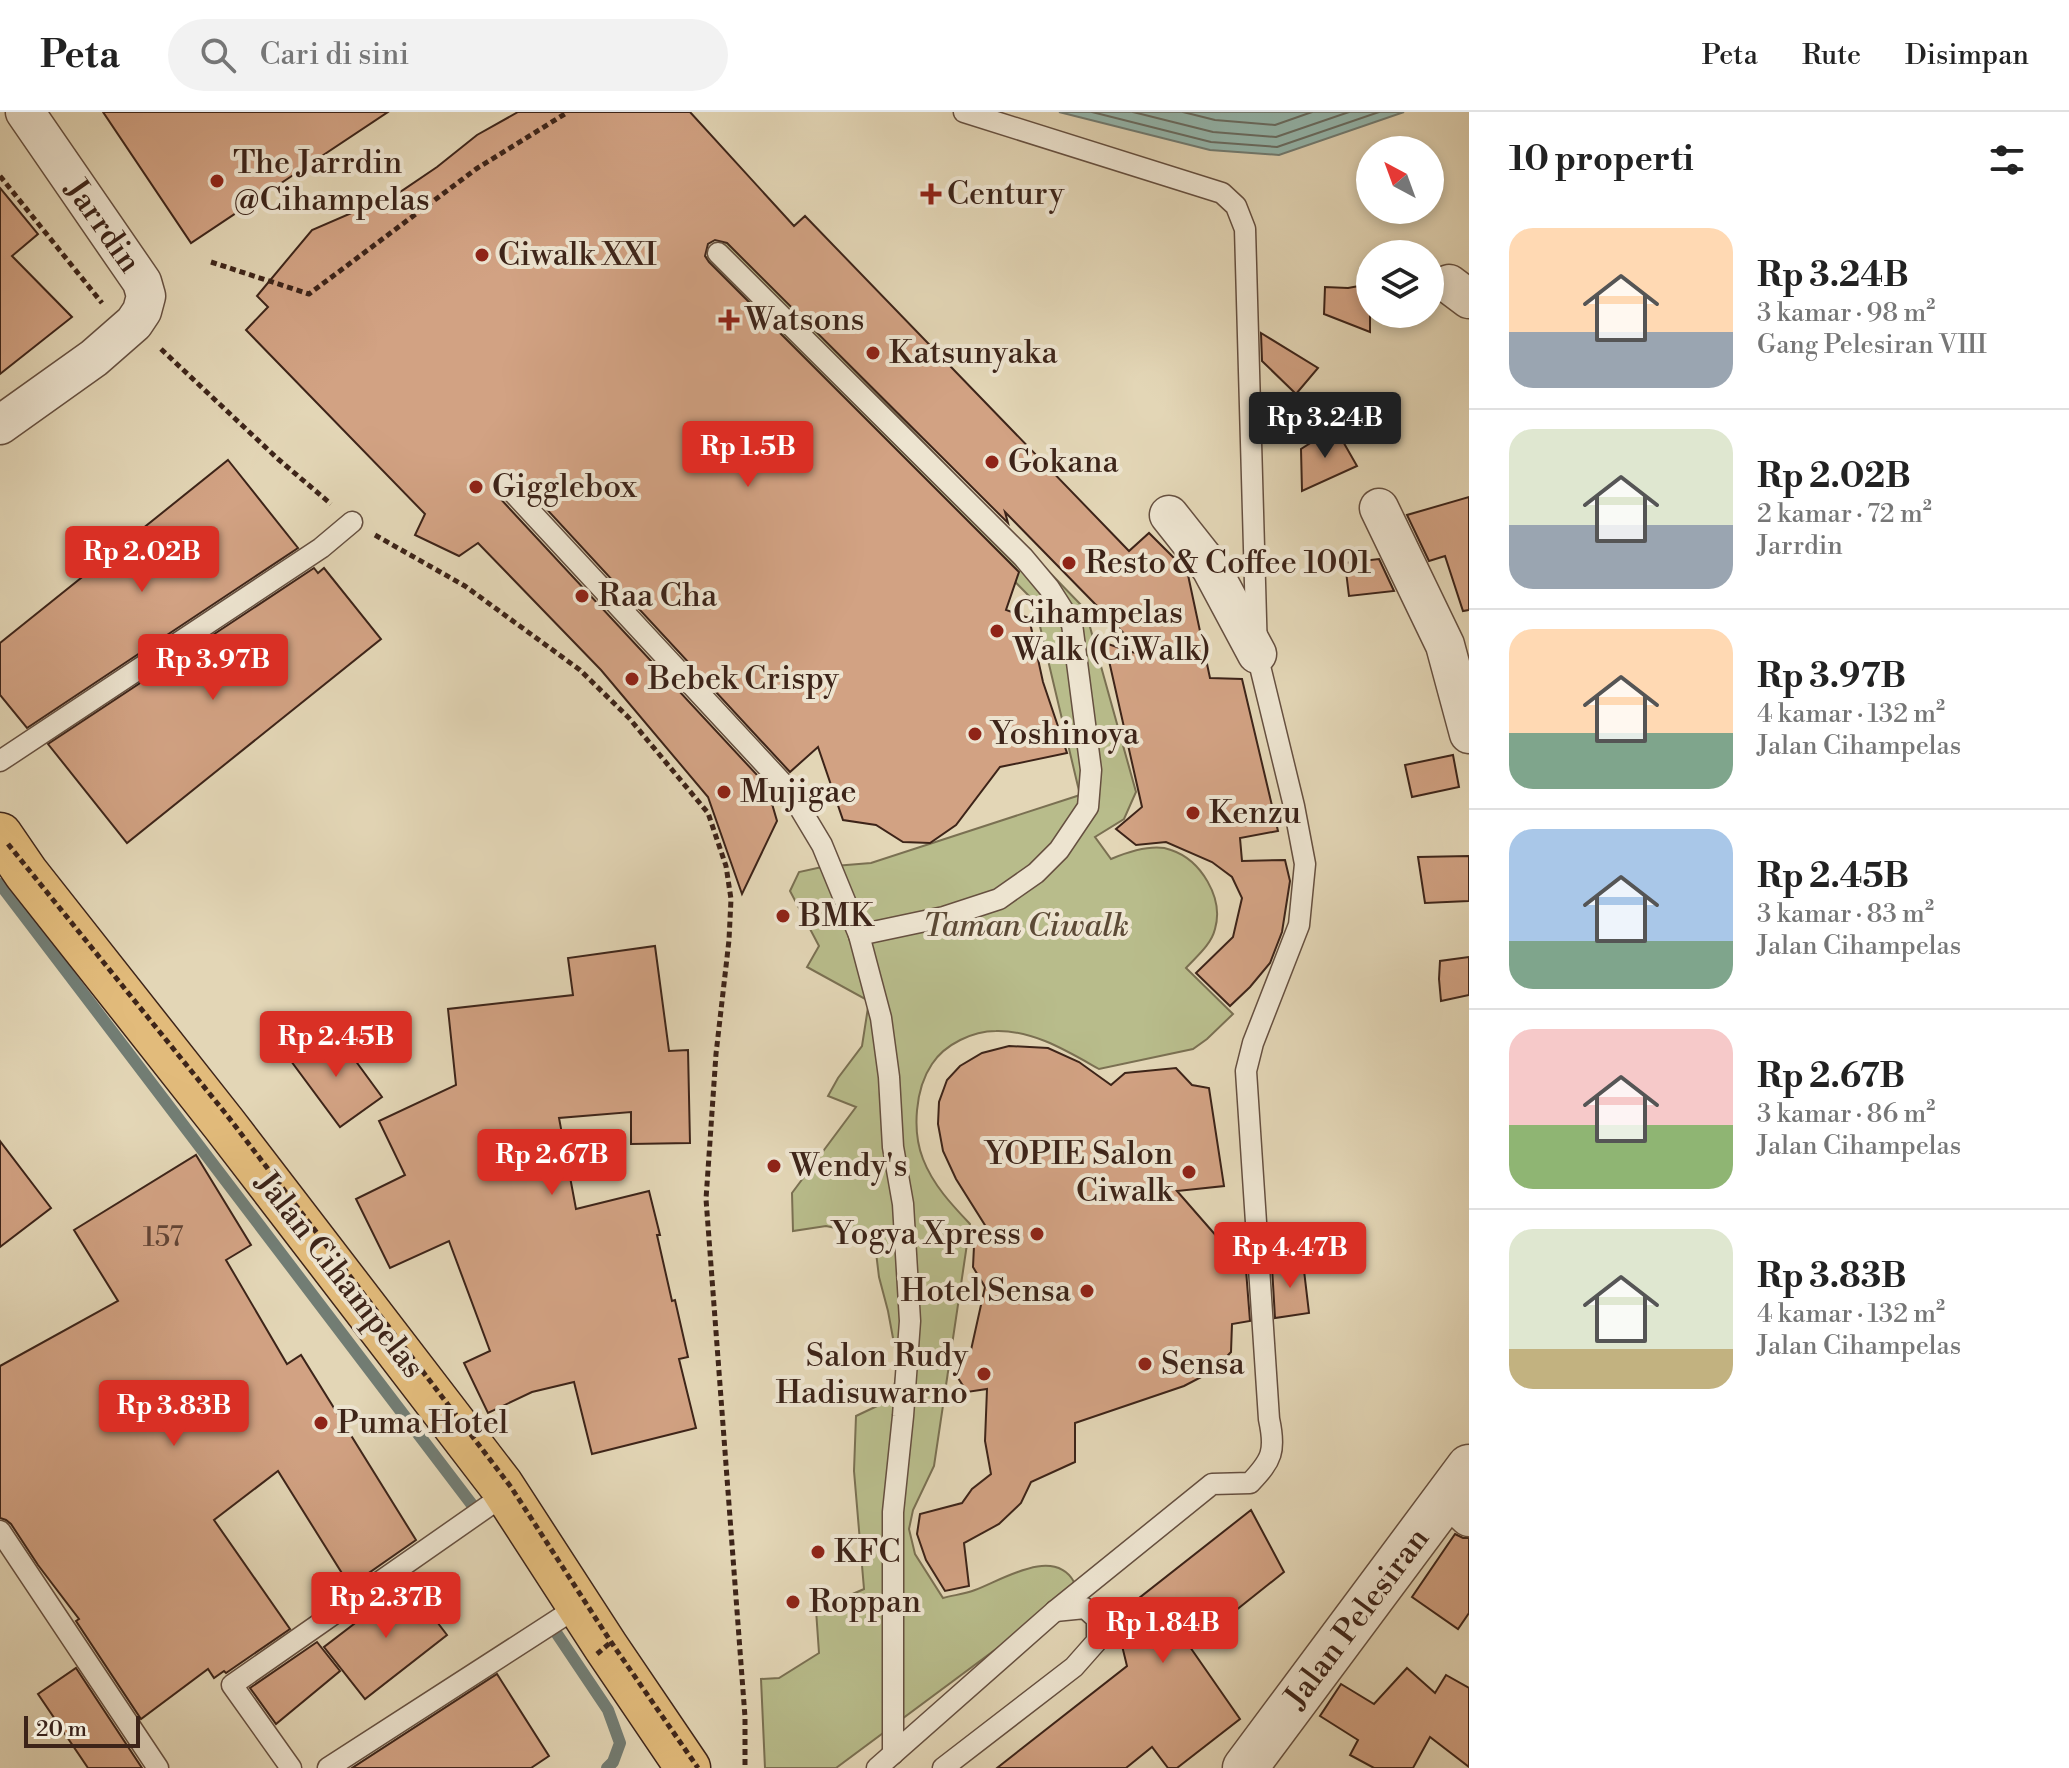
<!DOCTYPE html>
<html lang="id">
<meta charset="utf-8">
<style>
:root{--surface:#fff;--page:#f2f2f2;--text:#222;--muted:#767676;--line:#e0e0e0;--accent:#d93025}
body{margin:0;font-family:"Libre Bodoni",serif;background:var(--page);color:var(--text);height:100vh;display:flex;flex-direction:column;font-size:30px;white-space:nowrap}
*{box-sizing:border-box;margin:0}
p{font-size:26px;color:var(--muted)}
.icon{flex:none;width:44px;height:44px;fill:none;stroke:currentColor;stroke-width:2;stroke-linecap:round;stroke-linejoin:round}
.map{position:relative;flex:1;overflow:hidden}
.side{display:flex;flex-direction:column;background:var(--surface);width:600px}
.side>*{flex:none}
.needle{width:52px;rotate:319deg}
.buttons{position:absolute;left:1356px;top:24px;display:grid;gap:16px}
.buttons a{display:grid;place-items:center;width:88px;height:88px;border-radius:50%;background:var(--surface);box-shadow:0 4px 12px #0003;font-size:40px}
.scale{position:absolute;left:24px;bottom:20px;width:116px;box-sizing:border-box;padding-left:8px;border:4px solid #3d2419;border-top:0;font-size:22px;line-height:28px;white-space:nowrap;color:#3d2419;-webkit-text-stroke:6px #ede4d0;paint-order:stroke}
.price{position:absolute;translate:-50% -68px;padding:0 18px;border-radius:8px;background:var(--accent);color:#fff;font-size:26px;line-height:52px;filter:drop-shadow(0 2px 4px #0008)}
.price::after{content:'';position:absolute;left:50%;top:48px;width:24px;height:18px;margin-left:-12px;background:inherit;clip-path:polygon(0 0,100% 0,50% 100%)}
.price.active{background:#222;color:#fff}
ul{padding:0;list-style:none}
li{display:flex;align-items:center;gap:24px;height:200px;padding:0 40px}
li+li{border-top:2px solid var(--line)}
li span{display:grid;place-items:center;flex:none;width:224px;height:160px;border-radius:24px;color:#555}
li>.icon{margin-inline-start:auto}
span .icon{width:96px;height:96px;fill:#fffc;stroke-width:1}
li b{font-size:34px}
h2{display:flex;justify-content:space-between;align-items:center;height:96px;padding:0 40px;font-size:34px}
header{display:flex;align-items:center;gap:48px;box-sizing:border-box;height:112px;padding:0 40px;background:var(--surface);border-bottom:2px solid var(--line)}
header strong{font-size:38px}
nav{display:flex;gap:44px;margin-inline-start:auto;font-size:28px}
.search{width:560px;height:72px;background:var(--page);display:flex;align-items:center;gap:20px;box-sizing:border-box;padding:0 28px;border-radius:44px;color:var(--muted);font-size:30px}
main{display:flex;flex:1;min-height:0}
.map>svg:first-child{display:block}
.green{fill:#b8bc8b;stroke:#7a7052;stroke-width:2}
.water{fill:#95b9b0;stroke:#727d74;stroke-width:2}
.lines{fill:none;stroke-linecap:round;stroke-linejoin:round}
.shore{stroke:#696e64;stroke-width:2}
.stream{stroke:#727d74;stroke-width:12}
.building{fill:#d2a283;stroke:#3d2419;stroke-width:2}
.service-casing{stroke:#665040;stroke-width:23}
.minor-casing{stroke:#665040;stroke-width:41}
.tertiary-casing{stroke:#665040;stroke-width:47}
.primary-casing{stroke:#3d2419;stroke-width:47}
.path{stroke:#3d2419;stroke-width:5;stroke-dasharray:6 4;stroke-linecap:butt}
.service{stroke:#ede4d0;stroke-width:20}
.minor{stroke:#ede4d0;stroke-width:38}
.tertiary{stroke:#ede4d0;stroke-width:44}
.primary{stroke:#e2bb7b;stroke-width:44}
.path-bridge{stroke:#3d2419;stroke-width:5;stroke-dasharray:6 4;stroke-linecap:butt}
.poi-dot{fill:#8f2418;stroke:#ede4d0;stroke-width:3}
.labels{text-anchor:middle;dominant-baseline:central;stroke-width:8;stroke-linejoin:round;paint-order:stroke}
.number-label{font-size:28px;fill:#624434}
.poi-label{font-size:32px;fill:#3d2419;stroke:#ede4d0;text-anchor:start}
.street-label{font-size:32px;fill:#3d2419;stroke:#ede4d0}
.park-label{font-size:32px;font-style:italic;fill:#5c4a36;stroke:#ede4d0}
</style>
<header>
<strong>Peta</strong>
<div class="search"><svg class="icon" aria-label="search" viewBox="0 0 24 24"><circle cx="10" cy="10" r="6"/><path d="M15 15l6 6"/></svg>Cari di sini</div>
<nav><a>Peta</a><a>Rute</a><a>Disimpan</a></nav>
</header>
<main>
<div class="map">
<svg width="1469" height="1656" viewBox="0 0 1469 1656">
<rect width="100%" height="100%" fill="#e3d6b6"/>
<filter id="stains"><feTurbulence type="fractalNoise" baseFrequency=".0025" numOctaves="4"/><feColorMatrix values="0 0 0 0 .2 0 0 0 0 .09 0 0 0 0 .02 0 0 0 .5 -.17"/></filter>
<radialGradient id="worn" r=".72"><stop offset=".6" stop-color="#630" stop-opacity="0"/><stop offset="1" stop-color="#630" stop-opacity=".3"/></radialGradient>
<path class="green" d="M 726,126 L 1085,497 L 1136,680 L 1124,707 L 1095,725 L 1111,747 C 1128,740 1153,731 1171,738 C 1201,748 1224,786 1215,817 C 1211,833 1197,844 1186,856 L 1233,902 L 1207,927 L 1193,937 L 1099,957 C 1067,939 1033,918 996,919 C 973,919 945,932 932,952 C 915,977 912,1019 923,1047 C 933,1073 952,1093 970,1112 L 934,1354 L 913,1398 L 909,1417 L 915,1442 L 943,1486 C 954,1483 965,1482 975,1478 C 1002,1468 1054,1434 1074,1470 L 1072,1478 L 1062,1488 L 836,1656 L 765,1656 L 761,1567 L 779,1566 L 819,1541 L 816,1498 L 864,1477 L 854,1359 L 856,1304 L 892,1287 L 898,1253 L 888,1199 L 879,1165 L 874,1124 L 826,1114 L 793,1119 L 792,1081 L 856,995 L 828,984 L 838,966 L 862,934 L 869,889 L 807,855 L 819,834 L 790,779 L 799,760 L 822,755 L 871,751 L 1080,683 L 1034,489 L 701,151 Z"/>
<path class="water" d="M 1059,0 L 1404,0 L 1279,43 L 1210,38 Z"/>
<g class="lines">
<g class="shore">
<path d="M 1092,0 L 1211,30 L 1277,35 L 1379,0"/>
<path d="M 1133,0 L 1213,20 L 1276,25 L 1349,0"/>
<path d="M 1183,0 L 1215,8 L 1275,13 L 1312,0"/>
</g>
<g class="stream">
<path d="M 0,772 L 473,1394"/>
<path d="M 553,1516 L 608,1598 L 620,1631 L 613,1650 L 607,1656"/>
</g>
</g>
<g class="building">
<path d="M 103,0 L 388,0 L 191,131 Z"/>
<path d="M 518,0 L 690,0 L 794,114 L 805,104 L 1129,439 L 1149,421 L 1179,451 L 1188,463 L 1210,566 L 1242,567 L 1278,719 L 1240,726 L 1242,749 L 1285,748 L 1290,769 L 1282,820 L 1270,851 L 1250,875 L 1230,894 L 1196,861 L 1233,825 L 1242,786 L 1232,765 L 1212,750 L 1166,730 L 1136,733 L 1116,717 L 1142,695 L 1105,531 L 1147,545 L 1005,400 L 1008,411 L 727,131 L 715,128 L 708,132 L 705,144 L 709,150 L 1019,460 L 1006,498 L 1029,506 L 1043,570 L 1067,641 L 1000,655 L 956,713 L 930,731 L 903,730 L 876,713 L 843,708 L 818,635 L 790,660 L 516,364 L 509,360 L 498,363 L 493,370 L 494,377 L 496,382 L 770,677 L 768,678 L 777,709 L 742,782 L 708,685 L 601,558 L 478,431 L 459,444 L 415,423 L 425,402 L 246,218 L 268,195 L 257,184 L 312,118 L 400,80 L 437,55 L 477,23 Z"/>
<path d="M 0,76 L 38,122 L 12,144 L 72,205 L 0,262 Z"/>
<path d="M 1370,172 L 1370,220 L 1324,202 L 1325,175 L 1348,176 Z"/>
<path d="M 1261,221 L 1318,256 L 1296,282 L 1262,249 Z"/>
<path d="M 1328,320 L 1341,326 L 1357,354 L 1302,379 L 1301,337 Z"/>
<path d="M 228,348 L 298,436 L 27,616 L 0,583 L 0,531 Z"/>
<path d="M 1469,385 L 1469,498 L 1463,499 L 1445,444 L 1429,449 L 1407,403 Z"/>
<path d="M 1379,447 L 1394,479 L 1349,484 L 1345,451 Z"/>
<path d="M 314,456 L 318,461 L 324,456 L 381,527 L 127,731 L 48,632 Z"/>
<path d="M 1453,643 L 1459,675 L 1412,685 L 1405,653 Z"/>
<path d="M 1469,744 L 1469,789 L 1425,791 L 1418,745 Z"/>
<path d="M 655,834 L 669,939 L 688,938 L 690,1031 L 631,1032 L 631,1000 L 559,1006 L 576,1097 L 649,1079 L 660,1123 L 657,1123 L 672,1189 L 675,1188 L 688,1245 L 679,1247 L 696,1316 L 592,1342 L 574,1270 L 532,1280 L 488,1301 L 464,1251 L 490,1239 L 449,1129 L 390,1156 L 356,1087 L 405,1063 L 379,1009 L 456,973 L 448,897 L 573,883 L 568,846 Z"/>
<path d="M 1469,845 L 1469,883 L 1441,889 L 1439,867 L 1440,849 Z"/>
<path d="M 333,918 L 382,985 L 340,1015 L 291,949 Z"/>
<path d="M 1009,934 L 1048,936 L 1079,950 L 1111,973 L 1125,961 L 1176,956 L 1192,973 L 1209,976 L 1224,1074 L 1177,1079 L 1246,1158 L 1250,1209 L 1232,1212 L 1231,1240 L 1213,1259 L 1184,1274 L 1075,1311 L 1075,1350 L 1031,1370 L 1021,1391 L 999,1412 L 964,1431 L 969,1474 L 945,1479 L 926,1448 L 917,1422 L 920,1402 L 962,1391 L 972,1377 L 991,1362 L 985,1329 L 987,1277 L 967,1280 L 953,1258 L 971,1238 L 985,1175 L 973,1155 L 974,1134 L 988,1118 L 956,1067 L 943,1039 L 938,1012 L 939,990 L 947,968 L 960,954 L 982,941 Z"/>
<path d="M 0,1029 L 51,1096 L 0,1135 Z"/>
<path d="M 196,1043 L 251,1133 L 226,1148 L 287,1252 L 301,1243 L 416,1428 L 350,1474 L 278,1359 L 214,1408 L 290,1517 L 226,1561 L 224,1559 L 214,1566 L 208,1557 L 141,1607 L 76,1509 L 79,1507 L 38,1453 L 11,1412 L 6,1408 L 0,1406 L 0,1254 L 118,1189 L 74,1118 Z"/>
<path d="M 1303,1150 L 1309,1201 L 1275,1206 L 1272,1155 Z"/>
<path d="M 1251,1398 L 1284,1460 L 1190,1535 L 1240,1607 L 1177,1656 L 1168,1656 L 1152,1635 L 1126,1656 L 997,1656 L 1127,1554 L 1115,1505 Z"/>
<path d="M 1455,1422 L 1463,1426 L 1469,1426 L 1469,1501 L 1458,1517 L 1412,1485 Z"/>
<path d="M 405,1468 L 447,1523 L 365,1587 L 324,1535 L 367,1502 L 364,1497 Z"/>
<path d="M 317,1530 L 340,1559 L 276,1612 L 250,1576 Z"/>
<path d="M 76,1556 L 142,1656 L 88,1656 L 38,1582 Z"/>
<path d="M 1407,1556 L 1435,1581 L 1446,1563 L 1469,1576 L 1469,1655 L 1430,1625 L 1413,1656 L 1374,1656 L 1350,1643 L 1358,1628 L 1320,1604 L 1341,1572 L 1374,1592 Z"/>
<path d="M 497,1562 L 549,1644 L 531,1656 L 352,1656 Z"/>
</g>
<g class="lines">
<g class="service-casing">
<g id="service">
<path d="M 718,141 L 1023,445 L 1049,476 L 1072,512 L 1091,658 L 1088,695 L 1059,738 L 1036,761 L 999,787 L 944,805 L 859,823"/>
<path d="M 506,373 L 789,678 L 822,733 L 859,823 L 881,906 L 889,965 L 893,1035 L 903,1092 L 910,1209 L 903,1304 L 893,1400 L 893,1642"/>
<path d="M 0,649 L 321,436 L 352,410"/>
<path d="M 0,1419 L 158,1656"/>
<path d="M 291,1656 L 232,1573 L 507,1381"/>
<path d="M 328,1656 L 579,1494"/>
<path d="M 877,1656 L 1055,1499 L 1212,1372 L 1250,1371 C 1272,1348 1276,1339 1269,1307 L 1246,959 L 1253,931 L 1299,813 L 1305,752 L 1294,694 L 1257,542 L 1245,117 L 1236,94 L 1222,81 L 964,0"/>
<path d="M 943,1656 L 1074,1555 L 1097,1529 L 1097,1507 L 1085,1496 L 1055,1499"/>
</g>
</g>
<g class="minor-casing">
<g id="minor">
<path d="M 1449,172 L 1469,187"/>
<path d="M 0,313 L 94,246 L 134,211 L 142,199 L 146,184 L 142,170 L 25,0"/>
<path d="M 1379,396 L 1445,533 L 1469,622"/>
<path d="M 1169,403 L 1211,456 L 1257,542"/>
<path d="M 1447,1384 L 1469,1405"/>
</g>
</g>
<g class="tertiary-casing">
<path id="tertiary" d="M 1245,1656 L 1469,1355"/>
</g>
<g class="primary-casing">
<path id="primary" d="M 0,723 L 26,761 L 224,1012 L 501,1373 L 606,1535 L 688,1656"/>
</g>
<g class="path">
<path d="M 0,64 L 102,191"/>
<path d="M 211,150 L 309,182 L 476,57 L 568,0"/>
<path d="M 161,237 L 278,347 L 331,392"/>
<path d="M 375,423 L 465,474 L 580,558 L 629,606 L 708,701 L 726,754 L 731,787 L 729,828 L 716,942 L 706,1087 L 745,1605 L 745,1656"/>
</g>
<use href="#service" class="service"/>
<use href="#minor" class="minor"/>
<use href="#tertiary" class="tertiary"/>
<use href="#primary" class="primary"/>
<g class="path-bridge">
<path d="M 8,732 L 226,1002 L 511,1375 L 611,1530 L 698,1656"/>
<path d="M 597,1542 L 611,1530"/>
</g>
</g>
<g class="poi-dot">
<circle cx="217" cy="69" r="8"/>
<path d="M927 70h8v8h8v8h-8v8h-8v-8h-8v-8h8z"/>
<circle cx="482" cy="143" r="8"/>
<path d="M725 196h8v8h8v8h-8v8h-8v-8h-8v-8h8z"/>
<circle cx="873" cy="241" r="8"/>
<circle cx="992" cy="350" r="8"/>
<circle cx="476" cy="375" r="8"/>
<circle cx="1069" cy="451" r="8"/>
<circle cx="582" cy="484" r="8"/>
<circle cx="997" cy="519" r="8"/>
<circle cx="632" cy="567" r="8"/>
<circle cx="975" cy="622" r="8"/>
<circle cx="724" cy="680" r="8"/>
<circle cx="1193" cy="701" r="8"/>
<circle cx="783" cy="804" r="8"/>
<circle cx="774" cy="1054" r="8"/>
<circle cx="1189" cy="1060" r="8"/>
<circle cx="1037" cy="1122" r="8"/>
<circle cx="1087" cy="1179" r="8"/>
<circle cx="1145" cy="1252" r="8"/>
<circle cx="984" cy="1262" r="8"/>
<circle cx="321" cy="1311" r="8"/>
<circle cx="818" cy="1440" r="8"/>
<circle cx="793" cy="1490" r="8"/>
</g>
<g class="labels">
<g class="number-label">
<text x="163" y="1125">157</text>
</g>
<g class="poi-label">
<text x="233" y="51">The Jarrdin<tspan x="233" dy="37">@Cihampelas</tspan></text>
<text x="947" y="82">Century</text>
<text x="498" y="143">Ciwalk XXI</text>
<text x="745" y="208">Watsons</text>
<text x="889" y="241">Katsunyaka</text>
<text x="1008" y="350">Gokana</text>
<text x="492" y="375">Gigglebox</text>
<text x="1085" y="451">Resto &amp; Coffee 1001</text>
<text x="598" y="484">Raa Cha</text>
<text x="1013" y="501">Cihampelas<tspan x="1013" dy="37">Walk (CiWalk)</tspan></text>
<text x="648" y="567">Bebek Crispy</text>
<text x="991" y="622">Yoshinoya</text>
<text x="740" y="680">Mujigae</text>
<text x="1209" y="701">Kenzu</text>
<text x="799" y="804">BMK</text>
<text x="1173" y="1042" text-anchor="end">YOPIE Salon<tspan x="1173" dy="37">Ciwalk</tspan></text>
<text x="790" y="1054">Wendy's</text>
<text x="1021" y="1122" text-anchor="end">Yogya Xpress</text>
<text x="1071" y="1179" text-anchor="end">Hotel Sensa</text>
<text x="968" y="1244" text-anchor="end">Salon Rudy<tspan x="968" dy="37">Hadisuwarno</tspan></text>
<text x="1161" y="1252">Sensa</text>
<text x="337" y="1311">Puma Hotel</text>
<text x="834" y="1440">KFC</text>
<text x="809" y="1490">Roppan</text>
</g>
<g class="street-label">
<text transform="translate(103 114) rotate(55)">Jarrdin</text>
<text transform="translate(340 1163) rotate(52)">Jalan Cihampelas</text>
<text transform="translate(1357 1506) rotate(-53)">Jalan Pelesiran</text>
</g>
<g class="park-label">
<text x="1026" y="814">Taman Ciwalk</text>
</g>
</g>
<rect width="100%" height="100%" filter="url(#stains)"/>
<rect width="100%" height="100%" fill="url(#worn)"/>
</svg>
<div class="buttons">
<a><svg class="needle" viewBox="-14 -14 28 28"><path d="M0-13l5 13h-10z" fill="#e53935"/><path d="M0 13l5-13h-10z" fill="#767676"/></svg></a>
<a><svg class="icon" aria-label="layers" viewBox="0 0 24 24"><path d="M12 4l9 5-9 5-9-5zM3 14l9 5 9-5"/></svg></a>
</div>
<div class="scale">20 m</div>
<b class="price active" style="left:1325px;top:348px">Rp 3.24B</b>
<b class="price" style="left:748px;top:377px">Rp 1.5B</b>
<b class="price" style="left:142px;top:482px">Rp 2.02B</b>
<b class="price" style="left:213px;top:590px">Rp 3.97B</b>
<b class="price" style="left:336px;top:967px">Rp 2.45B</b>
<b class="price" style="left:552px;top:1085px">Rp 2.67B</b>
<b class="price" style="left:1290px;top:1178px">Rp 4.47B</b>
<b class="price" style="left:174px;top:1336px">Rp 3.83B</b>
<b class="price" style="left:386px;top:1528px">Rp 2.37B</b>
<b class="price" style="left:1163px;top:1553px">Rp 1.84B</b>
</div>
<section class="side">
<h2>10 properti<svg class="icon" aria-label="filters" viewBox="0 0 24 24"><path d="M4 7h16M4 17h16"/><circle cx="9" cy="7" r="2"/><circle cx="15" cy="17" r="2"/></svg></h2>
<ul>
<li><span style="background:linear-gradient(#ffd9b3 65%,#9aa5b1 0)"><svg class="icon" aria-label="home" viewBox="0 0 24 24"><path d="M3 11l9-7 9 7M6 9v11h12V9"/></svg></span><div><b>Rp 3.24B</b><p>3 kamar · 98 m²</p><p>Gang Pelesiran VIII</p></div></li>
<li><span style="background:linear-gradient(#dfe7d0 60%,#9aa5b1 0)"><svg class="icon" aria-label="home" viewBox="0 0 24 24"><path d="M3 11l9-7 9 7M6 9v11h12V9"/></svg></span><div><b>Rp 2.02B</b><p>2 kamar · 72 m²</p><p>Jarrdin</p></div></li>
<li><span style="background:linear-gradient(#ffd9b3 65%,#7fa58c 0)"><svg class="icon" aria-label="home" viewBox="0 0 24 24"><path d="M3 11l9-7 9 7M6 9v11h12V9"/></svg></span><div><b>Rp 3.97B</b><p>4 kamar · 132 m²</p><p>Jalan Cihampelas</p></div></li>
<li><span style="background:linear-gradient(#a9c7e8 70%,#7fa58c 0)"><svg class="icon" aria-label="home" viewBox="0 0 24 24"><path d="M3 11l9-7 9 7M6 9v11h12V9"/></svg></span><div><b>Rp 2.45B</b><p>3 kamar · 83 m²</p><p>Jalan Cihampelas</p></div></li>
<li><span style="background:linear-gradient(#f6c9c9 60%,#8fb573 0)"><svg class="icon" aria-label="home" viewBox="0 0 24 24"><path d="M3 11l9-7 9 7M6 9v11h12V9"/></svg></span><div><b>Rp 2.67B</b><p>3 kamar · 86 m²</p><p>Jalan Cihampelas</p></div></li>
<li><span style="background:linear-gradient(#dfe7d0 75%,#c2b280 0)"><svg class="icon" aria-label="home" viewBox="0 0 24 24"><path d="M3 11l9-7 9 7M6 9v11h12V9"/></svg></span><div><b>Rp 3.83B</b><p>4 kamar · 132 m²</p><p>Jalan Cihampelas</p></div></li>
</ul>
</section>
</main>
